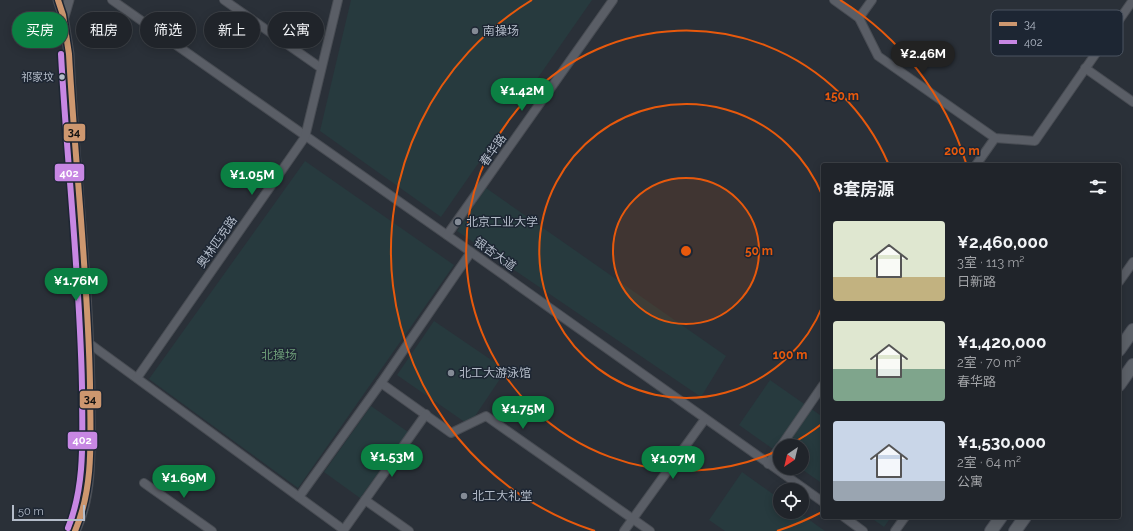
<!DOCTYPE html>
<html lang="zh">
<meta charset="utf-8">
<style>
:root{--surface:#20242a;--page:#282c32;--text:#f1f3f6;--muted:#a2a4a8;--line:#3d4147;--accent:#0b8043}
body{margin:0;font-family:Raleway,"Noto Sans SC",sans-serif;background:var(--page);color:var(--text);height:100vh;display:flex;flex-direction:column;font-size:15px;white-space:nowrap}
*{box-sizing:border-box;margin:0}
p{font-size:13px;color:var(--muted)}
.icon{flex:none;width:22px;height:22px;fill:none;stroke:currentColor;stroke-width:2;stroke-linecap:round;stroke-linejoin:round}
.map{position:relative;flex:1;overflow:hidden}
.drawer{position:absolute;left:821px;top:163px;width:300px;height:356px;display:flex;flex-direction:column;background:var(--surface);border-radius:4px;box-shadow:0 2px 10px #0003,0 0 0 1px var(--line)}
.drawer>*{flex:none}
.top-card{position:absolute;left:12px;top:12px;width:380px;height:36px;display:flex;gap:8px}
.needle{width:26px;rotate:215deg}
.controls{position:absolute;left:773px;top:439px;display:grid;gap:8px}
.controls a{display:grid;place-items:center;width:36px;height:36px;border-radius:50%;background:var(--surface);box-shadow:0 2px 10px #0003,0 0 0 1px var(--line);font-size:20px}
.scale{position:absolute;left:12px;bottom:10px;width:73px;box-sizing:border-box;padding-left:4px;border:2px solid #b4bcc9;border-top:0;font-size:11px;line-height:14px;white-space:nowrap;color:#b4bcc9;-webkit-text-stroke:3px #1d2633;paint-order:stroke}
.price{position:absolute;translate:-50% -34px;padding:0 9px;border-radius:14px;background:var(--accent);color:#fff;font-size:13px;line-height:26px;filter:drop-shadow(0 1px 2px #0008)}
.price::after{content:'';position:absolute;left:50%;top:24px;width:12px;height:9px;margin-left:-6px;background:inherit;clip-path:polygon(0 0,100% 0,50% 100%)}
.price.on{background:#222;color:#fff}
ul{padding:0;list-style:none}
li{display:flex;align-items:center;gap:12px;height:100px;padding:0 12px}
li span{display:grid;place-items:center;flex:none;width:112px;height:80px;border-radius:4px;color:#555}
li>.icon{margin-inline-start:auto}
span .icon{width:48px;height:48px;fill:#fffc;stroke-width:1}
li b{font-size:17px}
h2{display:flex;justify-content:space-between;align-items:center;height:48px;padding:0 12px;font-size:17px}
.tag{padding:0 14px;border-radius:18px;background:var(--surface);box-shadow:0 2px 10px #0003,0 0 0 1px var(--line);font-size:14px;line-height:36px}
.tag.on{background:var(--accent);color:#fff}
.map>svg:first-child{display:block}
.green{fill:#273a3e}
.lines{fill:none;stroke-linecap:round;stroke-linejoin:round}
.minor-casing{stroke:#484c53;stroke-width:10}
.tertiary-casing{stroke:#484c53;stroke-width:11}
.primary-casing{stroke:#484c55;stroke-width:14}
.minor{stroke:#5a5e66;stroke-width:8}
.tertiary{stroke:#5a5e66;stroke-width:9}
.primary{stroke:#5c6168;stroke-width:12}
.bus-1-casing{stroke:#1d2633;stroke-width:9}
.bus-2-casing{stroke:#1d2633;stroke-width:9}
.bus-1{stroke:#cd976f;stroke-width:6}
.bus-2{stroke:#c787e3;stroke-width:6}
.ring{fill:none;stroke:#e8590c;stroke-width:2}
.poi-dot{fill:#848b96;stroke:#1d2633;stroke-width:1.5}
.bus-dot{fill:#b4bcc9;stroke:#1d2633;stroke-width:1.5}
.labels{text-anchor:middle;dominant-baseline:central;stroke-width:3;stroke-linejoin:round;paint-order:stroke}
.bus-label{font-size:11px;fill:#b4bcc9;stroke:#1d2633;text-anchor:end}
.poi-label{font-size:12px;fill:#b4bcc9;stroke:#1d2633;text-anchor:start}
.street-label{font-size:12px;fill:#b4bcc9;stroke:#1d2633}
.park-label{font-size:12px;fill:#6b9a76;stroke:#1d2633}
.key{fill:#1d2633;stroke:#4a5360;stroke-width:1}
.key-label{font-size:11px;fill:#b4bcc9}
.centre{fill:#e8590c;stroke:#1d2633;stroke-width:2}
.ring-label{font-size:12px;text-anchor:middle;font-weight:bold;fill:#e8590c;stroke:#1d2633;stroke-width:3;stroke-linejoin:round;paint-order:stroke}
.line-badge{stroke:#1d2633;stroke-width:1.5}
.badge-label{font-size:11px;text-anchor:middle;font-weight:bold;fill:#fff}
.pale-badge-label{font-size:11px;text-anchor:middle;font-weight:bold;fill:#111}
</style>
<div class="map">
<svg width="1133" height="531" viewBox="0 0 1133 531">
<rect width="100%" height="100%" fill="#2a3038"/>
<g class="green">
<path d="M 351,0 L 592,0 L 441,217 L 320,131 Z"/>
<path d="M 305,161 L 454,265 L 298,488 L 149,379 Z"/>
<path d="M 486,188 L 726,356 L 701,397 L 457,231 Z"/>
<path d="M 434,321 L 506,370 L 469,425 L 397,375 Z"/>
<path d="M 770,380 L 820,415 L 823,411 L 823,484 L 800,468 L 802,468 L 802,446 L 780,446 L 780,454 L 739,425 Z"/>
<path d="M 371,406 L 408,432 L 360,498 L 324,472 Z"/>
<path d="M 742,472 L 780,499 L 780,512 L 798,512 L 825,531 L 725,531 L 709,520 Z"/>
<path d="M 870,517 L 891,517 L 884,527 Z"/>
</g>
<g class="lines">
<g class="minor-casing">
<g id="minor">
<path d="M 112,0 L 471,252 L 823,502"/>
<path d="M 224,0 L 321,68"/>
<path d="M 834,0 L 859,18"/>
<path d="M 872,0 L 859,18 L 878,56 L 995,138 L 1035,141 L 1133,0"/>
<path d="M 1085,68 L 1133,102"/>
<path d="M 976,165 L 995,138"/>
<path d="M 447,235 L 613,0"/>
<path d="M 1119,282 L 1133,262"/>
<path d="M 90,344 L 344,530"/>
<path d="M 137,378 L 305,137 L 338,0"/>
<path d="M 381,383 L 451,433 L 486,416 L 650,531"/>
<path d="M 781,446 L 823,385"/>
<path d="M 768,464 L 780,447"/>
<path d="M 144,483 L 212,531"/>
<path d="M 299,497 L 381,383 L 471,252"/>
<path d="M 365,500 L 409,531"/>
<path d="M 844,517 L 863,531"/>
<path d="M 343,531 L 426,414"/>
<path d="M 624,531 L 705,419"/>
<path d="M 895,531 L 905,517"/>
</g>
</g>
<g class="tertiary-casing">
<g id="tertiary">
<path d="M 58,0 L 63,15 L 69,54 C 74,171 90,289 90,406 C 90,446 93,496 75,531"/>
<path d="M 64,17 L 69,0"/>
</g>
</g>
<g class="primary-casing">
<g id="primary">
<path d="M 1119,350 L 1133,330"/>
<path d="M 1119,385 L 1133,365"/>
<path d="M 991,531 L 1001,517"/>
<path d="M 1015,531 L 1025,517"/>
</g>
</g>
<use href="#minor" class="minor"/>
<use href="#tertiary" class="tertiary"/>
<use href="#primary" class="primary"/>
<g class="bus-1-casing">
<path id="bus-1" d="M 58,0 L 63,15 L 69,54 C 75,164 88,274 90,384 C 90,433 95,485 75,531"/>
</g>
<g class="bus-2-casing">
<path id="bus-2" d="M 61,54 C 67,165 80,276 82,387 C 82,434 86,484 68,528"/>
</g>
<use href="#bus-1" class="bus-1"/>
<use href="#bus-2" class="bus-2"/>
</g>
<circle cx="686" cy="251" r="73" fill="#e8590c" fill-opacity=".12"/>
<g class="ring">
<circle cx="686" cy="251" r="73"/>
<path d="M823 305A147 147 0 1 1 823 197"/>
<path d="M823 423A220 220 0 0 1 789 445M779 450A220 220 0 1 1 888 163"/>
<path d="M822 512A294 294 0 0 1 777 531M595 531A294 294 0 0 1 532 0M840 0A294 294 0 0 1 966 163"/>
</g>
<g class="poi-dot">
<circle cx="475" cy="31" r="4"/>
<circle cx="458" cy="222" r="4"/>
<circle cx="451" cy="373" r="4"/>
<circle cx="464" cy="496" r="4"/>
</g>
<circle class="bus-dot" cx="62" cy="77" r="3.5"/>
<g class="labels">
<g class="bus-label">
<text x="54" y="77">祁家坟</text>
</g>
<g class="poi-label">
<text x="483" y="31">南操场</text>
<text x="466" y="222">北京工业大学</text>
<text x="459" y="373">北工大游泳馆</text>
<text x="472" y="496">北工大礼堂</text>
</g>
<g class="street-label">
<text transform="translate(493 150) rotate(-55)">春华路</text>
<text transform="translate(217 242) rotate(-55)">奥林匹克路</text>
<text transform="translate(495 254) rotate(35)">银杏大道</text>
</g>
<g class="park-label">
<text x="279" y="355">北操场</text>
</g>
</g>
<rect x="991" y="10" width="132" height="46" rx="6" class="key"/>
<rect x="999" y="22" width="18" height="4" fill="#cd976f"/>
<rect x="999" y="40" width="18" height="4" fill="#c787e3"/>
<g class="key-label">
<text x="1024" y="28">34</text>
<text x="1024" y="46">402</text>
</g>
<circle cx="686" cy="251" r="6" class="centre"/>
<g class="ring-label">
<text x="842" y="100">150 m</text>
<text x="962" y="155">200 m</text>
<text x="759" y="255">50 m</text>
<text x="790" y="359">100 m</text>
</g>
<g class="line-badge">
<rect x="63" y="123" width="23" height="19" rx="4" fill="#cd976f"/>
<rect x="54" y="163" width="31" height="19" rx="4" fill="#c787e3"/>
<rect x="79" y="390" width="23" height="19" rx="4" fill="#cd976f"/>
<rect x="67" y="431" width="31" height="19" rx="4" fill="#c787e3"/>
</g>
<g class="badge-label">
<text x="69" y="177">402</text>
<text x="82" y="444">402</text>
</g>
<g class="pale-badge-label">
<text x="74" y="136">34</text>
<text x="90" y="403">34</text>
</g>
</svg>
<div class="controls">
<a><svg class="needle" viewBox="-14 -14 28 28"><path d="M0-13l5 13h-10z" fill="#e53935"/><path d="M0 13l5-13h-10z" fill="#a2a4a8"/></svg></a>
<a><svg class="icon" aria-label="locate" viewBox="0 0 24 24"><circle cx="12" cy="12" r="6"/><path d="M12 2v4M12 18v4M2 12h4M18 12h4"/></svg></a>
</div>
<div class="scale">50 m</div>
<b class="price on" style="left:923px;top:75px">¥2.46M</b>
<b class="price" style="left:522px;top:112px">¥1.42M</b>
<b class="price" style="left:252px;top:196px">¥1.05M</b>
<b class="price" style="left:76px;top:302px">¥1.76M</b>
<b class="price" style="left:523px;top:430px">¥1.75M</b>
<b class="price" style="left:392px;top:478px">¥1.53M</b>
<b class="price" style="left:673px;top:480px">¥1.07M</b>
<b class="price" style="left:184px;top:499px">¥1.69M</b>
<div class="top-card">
<a class="tag on">买房</a>
<a class="tag">租房</a>
<a class="tag">筛选</a>
<a class="tag">新上</a>
<a class="tag">公寓</a>
</div>
<section class="drawer">
<h2>8套房源<svg class="icon" aria-label="filters" viewBox="0 0 24 24"><path d="M4 7h16M4 17h16"/><circle cx="9" cy="7" r="2"/><circle cx="15" cy="17" r="2"/></svg></h2>
<ul>
<li><span style="background:linear-gradient(#dfe7d0 70%,#c2b280 0)"><svg class="icon" aria-label="home" viewBox="0 0 24 24"><path d="M3 11l9-7 9 7M6 9v11h12V9"/></svg></span><div><b>¥2,460,000</b><p>3室 · 113 m²</p><p>日新路</p></div></li>
<li><span style="background:linear-gradient(#dfe7d0 60%,#7fa58c 0)"><svg class="icon" aria-label="home" viewBox="0 0 24 24"><path d="M3 11l9-7 9 7M6 9v11h12V9"/></svg></span><div><b>¥1,420,000</b><p>2室 · 70 m²</p><p>春华路</p></div></li>
<li><span style="background:linear-gradient(#c9d6e8 75%,#9aa5b1 0)"><svg class="icon" aria-label="home" viewBox="0 0 24 24"><path d="M3 11l9-7 9 7M6 9v11h12V9"/></svg></span><div><b>¥1,530,000</b><p>2室 · 64 m²</p><p>公寓</p></div></li>
</ul>
</section>
</div>
